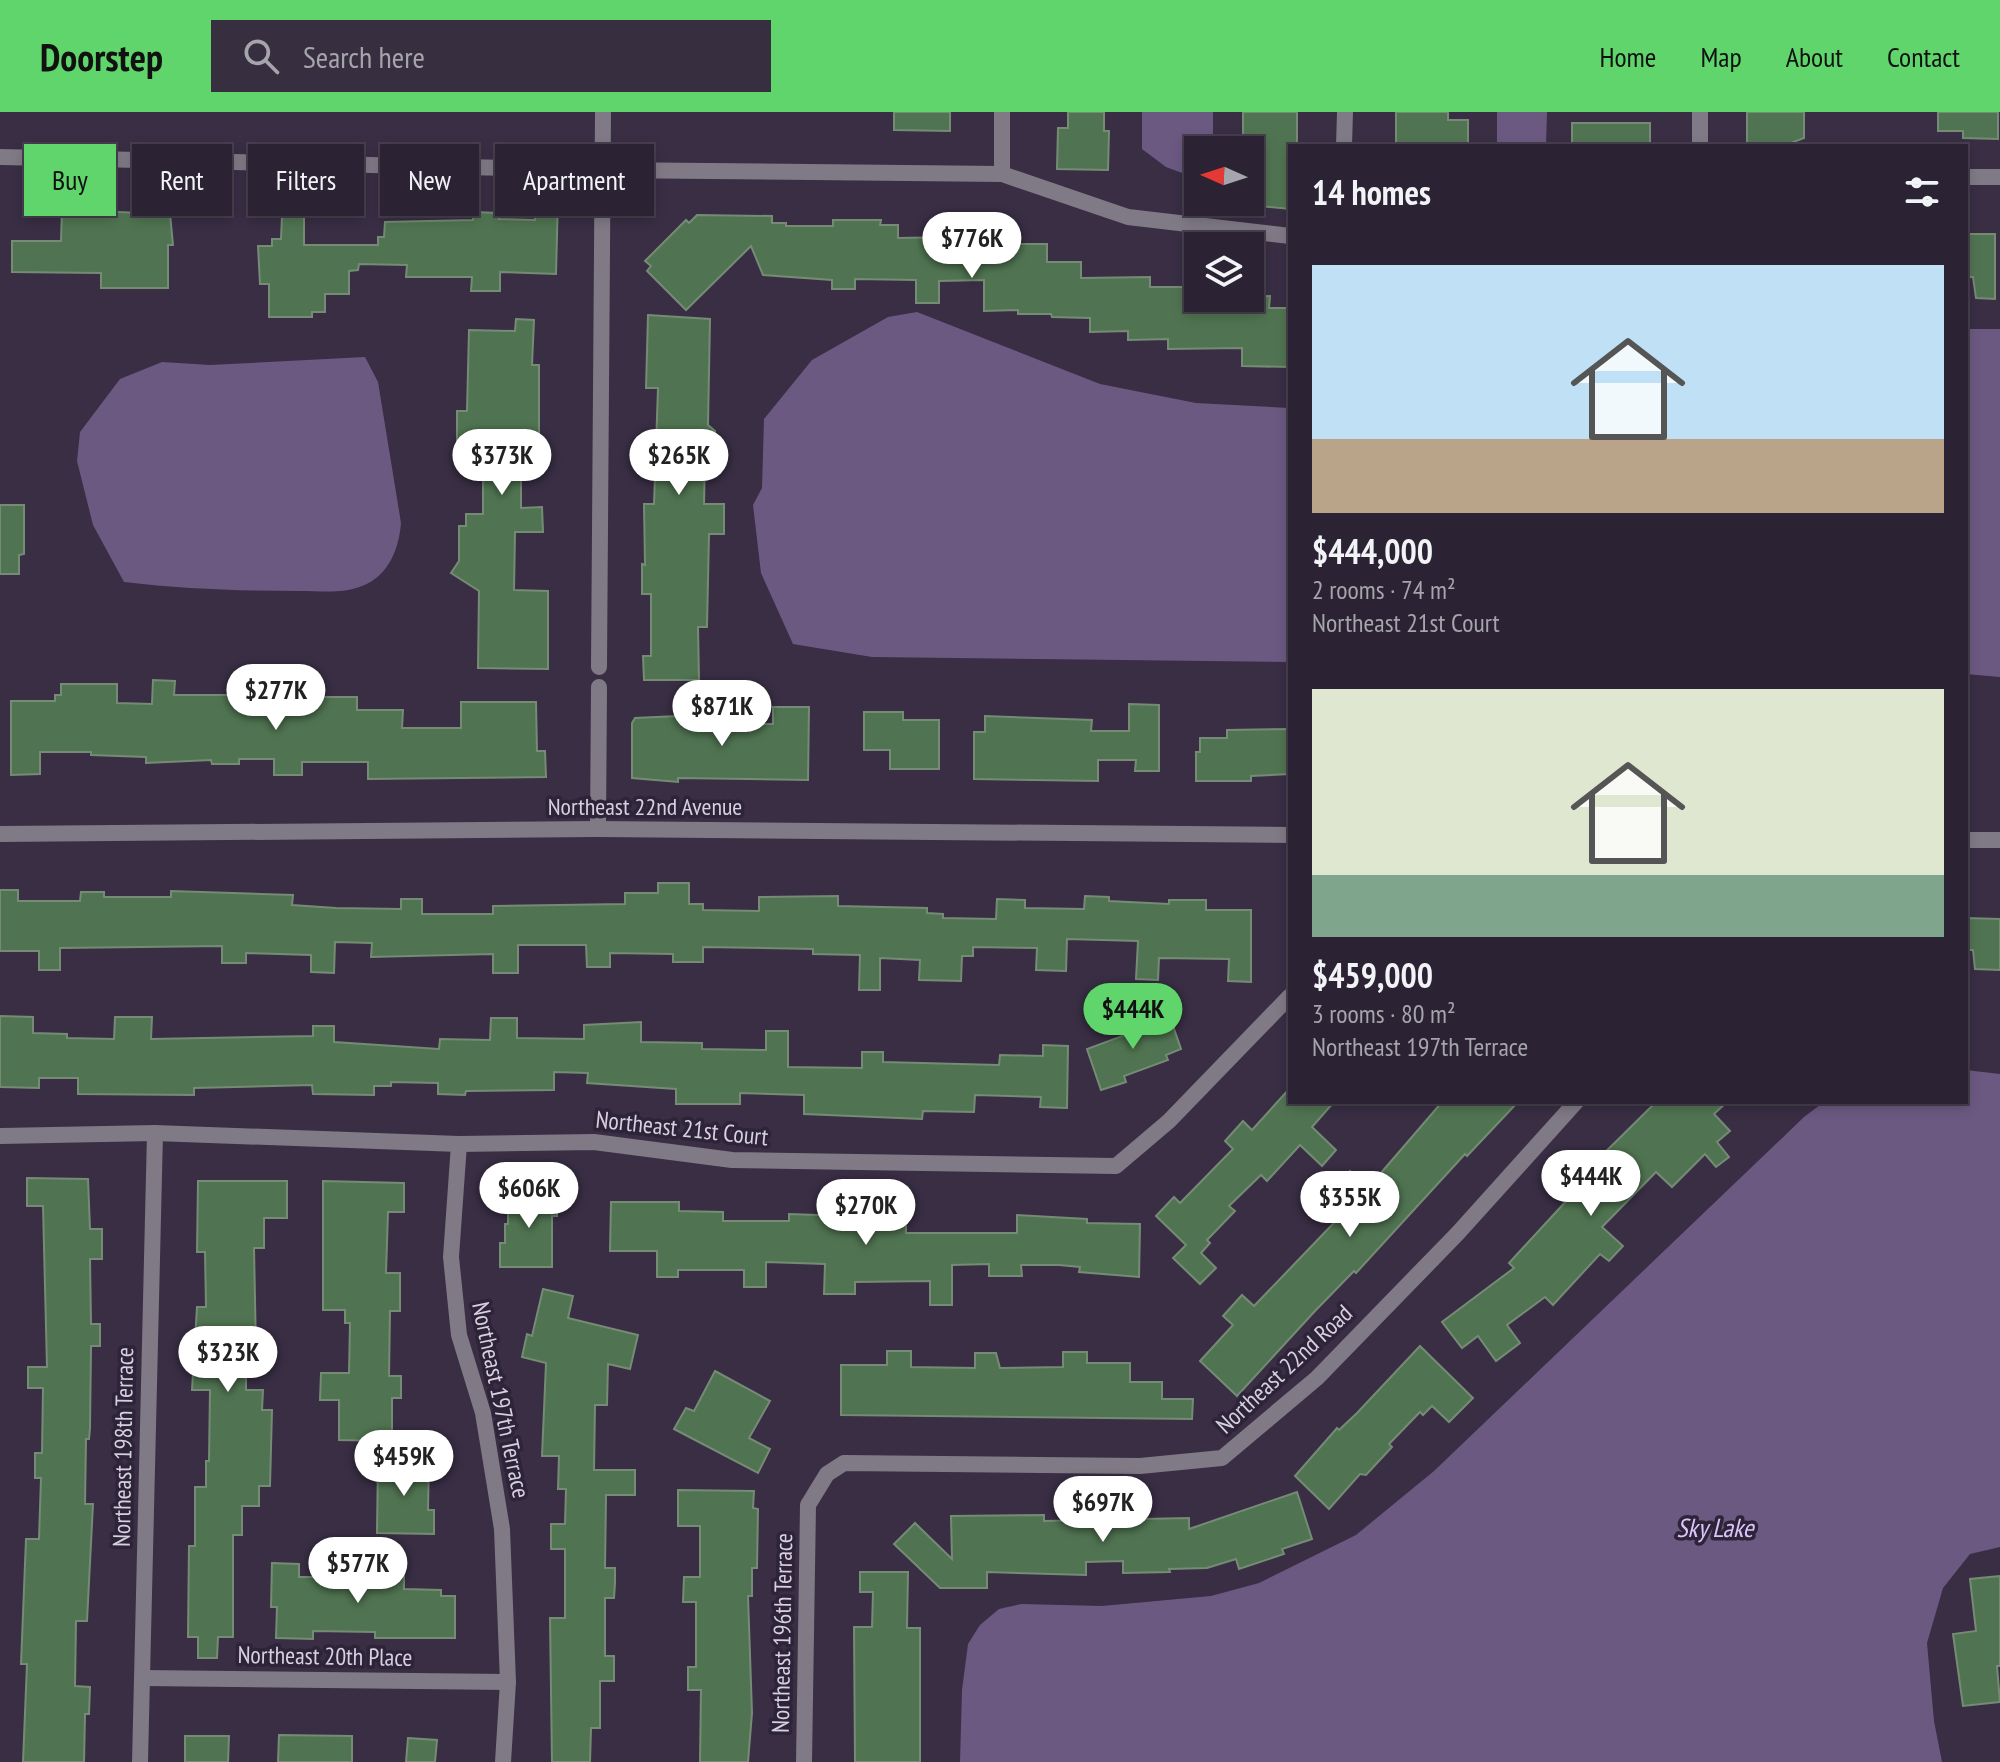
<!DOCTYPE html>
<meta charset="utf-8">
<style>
:root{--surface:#2b2233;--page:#372f3f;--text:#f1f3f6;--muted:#a6a4ac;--line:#473f4e;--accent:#5fd56b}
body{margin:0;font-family:"PT Sans Narrow",sans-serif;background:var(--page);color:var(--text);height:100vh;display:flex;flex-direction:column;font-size:30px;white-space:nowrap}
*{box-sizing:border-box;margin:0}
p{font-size:26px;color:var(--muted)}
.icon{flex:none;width:44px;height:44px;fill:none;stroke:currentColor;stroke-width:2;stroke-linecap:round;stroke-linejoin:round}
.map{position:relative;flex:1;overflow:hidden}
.panel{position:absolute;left:1288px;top:32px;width:680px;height:960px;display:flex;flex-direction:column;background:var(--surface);border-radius:0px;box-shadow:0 4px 12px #0003,0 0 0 2px var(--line)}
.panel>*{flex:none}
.hud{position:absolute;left:24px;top:32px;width:760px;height:72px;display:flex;gap:16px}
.needle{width:52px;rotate:273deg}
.controls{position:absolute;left:1184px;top:24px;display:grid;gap:16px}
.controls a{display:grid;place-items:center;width:80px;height:80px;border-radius:0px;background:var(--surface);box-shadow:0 4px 12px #0003,0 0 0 2px var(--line);font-size:40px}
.price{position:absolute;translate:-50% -68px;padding:0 18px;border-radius:28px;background:#fff;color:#222;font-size:26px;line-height:52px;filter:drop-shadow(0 2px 4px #0008)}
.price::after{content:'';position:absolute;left:50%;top:48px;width:24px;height:18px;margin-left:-12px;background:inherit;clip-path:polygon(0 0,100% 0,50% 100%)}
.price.active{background:var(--accent);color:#111}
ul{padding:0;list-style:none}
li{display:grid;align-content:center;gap:16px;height:424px;padding:0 24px}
li span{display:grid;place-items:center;height:248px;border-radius:0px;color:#555}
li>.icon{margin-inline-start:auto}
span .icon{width:144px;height:144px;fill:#fffc;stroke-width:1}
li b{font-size:34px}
h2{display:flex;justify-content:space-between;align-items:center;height:96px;padding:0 24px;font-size:34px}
.tag{padding:0 28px;border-radius:0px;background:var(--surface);box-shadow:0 4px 12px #0003,0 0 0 2px var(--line);font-size:28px;line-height:72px}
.tag.active{background:var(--accent);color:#111}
header{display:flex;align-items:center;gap:48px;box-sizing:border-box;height:112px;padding:0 40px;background:var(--accent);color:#111}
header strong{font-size:38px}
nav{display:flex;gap:44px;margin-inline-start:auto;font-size:28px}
.search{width:560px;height:72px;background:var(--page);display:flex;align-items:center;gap:20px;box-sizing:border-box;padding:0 28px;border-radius:0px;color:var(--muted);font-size:30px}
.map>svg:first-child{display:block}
.water{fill:#6c5982}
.building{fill:#507451;stroke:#758b75;stroke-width:2}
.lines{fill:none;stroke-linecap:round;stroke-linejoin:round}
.minor{stroke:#7f7a86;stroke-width:16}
.tertiary{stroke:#7f7a86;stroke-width:16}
.labels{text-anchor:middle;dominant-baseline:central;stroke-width:7;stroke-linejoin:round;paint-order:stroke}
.street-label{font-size:24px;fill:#d7d1df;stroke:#2e243a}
.water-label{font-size:26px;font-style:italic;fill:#dcc3f9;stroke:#2e243a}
</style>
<header>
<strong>Doorstep</strong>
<div class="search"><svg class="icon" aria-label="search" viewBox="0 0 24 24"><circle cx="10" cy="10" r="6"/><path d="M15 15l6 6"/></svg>Search here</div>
<nav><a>Home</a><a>Map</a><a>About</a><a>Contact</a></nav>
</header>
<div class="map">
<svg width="2000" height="1650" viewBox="0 0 2000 1650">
<rect width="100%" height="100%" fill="#392e44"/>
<g class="water">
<path d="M 1142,0 L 1213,0 L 1213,38 L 1198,38 L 1198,67 L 1166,55 L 1142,37 Z"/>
<path d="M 1497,0 L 1547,0 L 1546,34 L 1497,34 Z"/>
<path d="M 917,200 L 1100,272 L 1196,291 L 1290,296 L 1290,550 L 872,545 L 793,532 L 761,461 L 753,393 L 762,376 L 764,307 L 812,248 L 888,205 Z"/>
<path d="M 1966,217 L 2000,217 L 2000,565 L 1966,562 Z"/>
<path d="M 365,245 L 378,270 L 401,411 C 399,436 389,464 362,474 C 343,482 321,479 301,479 C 241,479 183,477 124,470 L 93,413 L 77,349 L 80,320 L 120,267 L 162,250 L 210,253 Z"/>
<path d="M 1966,958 L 2000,962 L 2000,1435 L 1970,1442 L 1943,1476 L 1927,1531 L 1934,1609 L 1942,1650 L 960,1650 L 962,1578 L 968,1532 L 980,1513 L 999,1497 L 1021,1492 L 1102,1494 L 1211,1484 L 1259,1471 L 1356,1423 L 1434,1359 L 1804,1005 L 1824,990 L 1966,990 Z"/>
</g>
<g class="building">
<path d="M 894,0 L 950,0 L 950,19 L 894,18 Z"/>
<path d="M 1068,0 L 1104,0 L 1104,19 L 1109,19 L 1108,58 L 1057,57 L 1058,16 L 1068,16 Z"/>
<path d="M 1243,0 L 1297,0 L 1297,34 L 1290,34 L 1290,97 L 1250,93 L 1250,38 L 1243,38 Z"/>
<path d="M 1396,0 L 1448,0 L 1448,8 L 1468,8 L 1468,33 L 1396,32 Z"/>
<path d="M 1747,0 L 1804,0 L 1804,26 L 1783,34 L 1747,34 Z"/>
<path d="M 1938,0 L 1998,0 L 1998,27 L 1963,26 L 1963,19 L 1938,19 Z"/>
<rect x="1572" y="11" width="78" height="23"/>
<path d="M 536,84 L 558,85 L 556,162 L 500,160 L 500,179 L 471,179 L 472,165 L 406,165 L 407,153 L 359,152 L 358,158 L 349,159 L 349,182 L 325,182 L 325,200 L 312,200 L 312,205 L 269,205 L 269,172 L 260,172 L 258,134 L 272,134 L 272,127 L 281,127 L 282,104 L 304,104 L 304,133 L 378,133 L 378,125 L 384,125 L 385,110 L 473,108 L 474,100 L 499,101 L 499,107 L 535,108 Z"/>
<path d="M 62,98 L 170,102 L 173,133 L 168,133 L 168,176 L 101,176 L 101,161 L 12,160 L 12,129 L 61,129 Z"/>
<path d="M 697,103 L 772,104 L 772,111 L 786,111 L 786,114 L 833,114 L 833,108 L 881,108 L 880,113 L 898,113 L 898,126 L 1000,124 L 1001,132 L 1047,132 L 1047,150 L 1081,150 L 1081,166 L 1150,165 L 1150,175 L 1198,175 L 1198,186 L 1270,184 L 1269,196 L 1290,196 L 1290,255 L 1242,254 L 1242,236 L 1168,237 L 1168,227 L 1128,228 L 1128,219 L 1090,220 L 1090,206 L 1052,205 L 1051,202 L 1018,202 L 1018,198 L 984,199 L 984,168 L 939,169 L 939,191 L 916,191 L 916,168 L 855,167 L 855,177 L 832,177 L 832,168 L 763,163 L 751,134 L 686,198 L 647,159 L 651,154 L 645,149 L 686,108 L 689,111 Z"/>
<path d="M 1966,122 L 1995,122 L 1995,187 L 1976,186 L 1973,165 L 1966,165 Z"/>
<path d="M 648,203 L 710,207 L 708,313 L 715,319 L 714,346 L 705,346 L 704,392 L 724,392 L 724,422 L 709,422 L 707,515 L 698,515 L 699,568 L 644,568 L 643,544 L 651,544 L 651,482 L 642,482 L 642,452 L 645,453 L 644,392 L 654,392 L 658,276 L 646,276 Z"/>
<path d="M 516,207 L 534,208 L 532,253 L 539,253 L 539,328 L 521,328 L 521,396 L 542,395 L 543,420 L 515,420 L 514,478 L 548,479 L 548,557 L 478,556 L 479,479 L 451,461 L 459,449 L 459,414 L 466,414 L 466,402 L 483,402 L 483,357 L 474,355 L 469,336 L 457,336 L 457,299 L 467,299 L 469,218 L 515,219 Z"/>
<path d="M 0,393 L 24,393 L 24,442 L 19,443 L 19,462 L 0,462 Z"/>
<path d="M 275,556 L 309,556 L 309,585 L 357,585 L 357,598 L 403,598 L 402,616 L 461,616 L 461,590 L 536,590 L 537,639 L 545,639 L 546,665 L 368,667 L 368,650 L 302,650 L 302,663 L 274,663 L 274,647 L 239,647 L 239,652 L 212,652 L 211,648 L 146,651 L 146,645 L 91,643 L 91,640 L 40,640 L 40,662 L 11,663 L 11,589 L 55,589 L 55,583 L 61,583 L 61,572 L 117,572 L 117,591 L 152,592 L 153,568 L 175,569 L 174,583 L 235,583 L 235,575 L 275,574 Z"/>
<path d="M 1129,592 L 1159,593 L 1159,659 L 1135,659 L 1136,648 L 1098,648 L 1098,669 L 974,667 L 974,620 L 985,620 L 985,604 L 1092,608 L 1091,619 L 1129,619 Z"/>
<path d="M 773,595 L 809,595 L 808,668 L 678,666 L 678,670 L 632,666 L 632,611 L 635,606 L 700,603 L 700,612 L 773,612 Z"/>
<path d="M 864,600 L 903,600 L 903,608 L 939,608 L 939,657 L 890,657 L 890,638 L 864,638 Z"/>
<path d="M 1290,617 L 1290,662 L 1251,664 L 1251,669 L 1196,669 L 1196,640 L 1200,640 L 1200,626 L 1227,626 L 1227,618 Z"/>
<path d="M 658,771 L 689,771 L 689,792 L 703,792 L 703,798 L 759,799 L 759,785 L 838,784 L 838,794 L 927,796 L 927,801 L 943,802 L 943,806 L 996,807 L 997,787 L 1025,788 L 1025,796 L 1084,797 L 1085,784 L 1109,785 L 1109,789 L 1169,792 L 1169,788 L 1206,788 L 1206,798 L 1251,798 L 1251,870 L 1228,869 L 1229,847 L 1159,846 L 1158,868 L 1136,867 L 1138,829 L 1067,827 L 1066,859 L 1036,858 L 1037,836 L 973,835 L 973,844 L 962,844 L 961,869 L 919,868 L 920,848 L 880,846 L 880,878 L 859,878 L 860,843 L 813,842 L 813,837 L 703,835 L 703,850 L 673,850 L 673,842 L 610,841 L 610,855 L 587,855 L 586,833 L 518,833 L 518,861 L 493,861 L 493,842 L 371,845 L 372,831 L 335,830 L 334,861 L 311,860 L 311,843 L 246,841 L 246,851 L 222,851 L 222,834 L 60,836 L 60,858 L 39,858 L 39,839 L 0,839 L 0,778 L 18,778 L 18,789 L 80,789 L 81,780 L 104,780 L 104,785 L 171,785 L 171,779 L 293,783 L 292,793 L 336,796 L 401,797 L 401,787 L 422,787 L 422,802 L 493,802 L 493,794 L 625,792 L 625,781 L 658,781 Z"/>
<path d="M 1966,806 L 2000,807 L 2000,858 L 1975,857 L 1973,838 L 1966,838 Z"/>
<path d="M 1152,899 L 1161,920 L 1173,914 L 1181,937 L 1166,943 L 1168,948 L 1124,964 L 1126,970 L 1101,978 L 1087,937 L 1128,922 L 1124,909 Z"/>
<path d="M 0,904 L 33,905 L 33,921 L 67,922 L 67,926 L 114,927 L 115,905 L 152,905 L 151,927 L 313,924 L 313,914 L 334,914 L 334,930 L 439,937 L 440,927 L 490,928 L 491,906 L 517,906 L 517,926 L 584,927 L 584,913 L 641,910 L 641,930 L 702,931 L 702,937 L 766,938 L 766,919 L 788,919 L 788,955 L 862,956 L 862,940 L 883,940 L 883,950 L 999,953 L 1000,943 L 1043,944 L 1043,933 L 1068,934 L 1067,996 L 1040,995 L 1041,985 L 975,983 L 974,1000 L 923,999 L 922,1007 L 804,1002 L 804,983 L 740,981 L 740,992 L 676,992 L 676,977 L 587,971 L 588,961 L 554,960 L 554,978 L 466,979 L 465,983 L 438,982 L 438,971 L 391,970 L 391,974 L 374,974 L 374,983 L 313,982 L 312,973 L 194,976 L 194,983 L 78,982 L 78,966 L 39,966 L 39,976 L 0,975 Z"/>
<path d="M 1290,976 L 1290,990 L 1334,990 L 1312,1015 L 1336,1038 L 1322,1054 L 1300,1033 L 1267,1069 L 1261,1063 L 1229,1094 L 1235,1099 L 1207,1128 L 1210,1131 L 1201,1141 L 1216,1156 L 1200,1172 L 1173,1146 L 1186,1133 L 1156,1104 L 1174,1085 L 1180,1091 L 1233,1037 L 1225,1029 L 1243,1009 L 1252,1018 Z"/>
<path d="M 1442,990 L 1518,990 L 1467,1044 L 1465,1042 L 1356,1161 L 1354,1159 L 1315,1199 L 1237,1284 L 1200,1249 L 1233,1213 L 1223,1204 L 1242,1183 L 1254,1194 L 1352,1092 L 1334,1077 L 1350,1059 L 1368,1076 Z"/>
<path d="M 1656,990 L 1727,990 L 1714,1002 L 1730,1019 L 1717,1030 L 1729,1045 L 1716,1055 L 1705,1042 L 1672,1075 L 1656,1060 L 1602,1115 L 1623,1134 L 1609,1149 L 1600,1142 L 1553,1193 L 1545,1185 L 1507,1213 L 1520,1231 L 1496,1249 L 1478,1224 L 1462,1236 L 1442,1210 L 1514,1156 L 1509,1151 L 1581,1073 L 1576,1069 Z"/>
<path d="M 27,1066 L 88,1067 L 90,1117 L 102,1117 L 102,1147 L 90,1147 L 91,1212 L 100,1212 L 100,1234 L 91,1234 L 90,1316 L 89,1327 L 86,1327 L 85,1392 L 93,1392 L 87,1509 L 76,1509 L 75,1574 L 90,1575 L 89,1602 L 85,1602 L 84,1650 L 23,1650 L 27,1552 L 21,1552 L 26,1427 L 39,1427 L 41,1366 L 35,1366 L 35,1341 L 42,1341 L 43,1276 L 28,1276 L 28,1255 L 47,1255 L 43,1094 L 27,1094 Z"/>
<path d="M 198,1069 L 287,1069 L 287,1106 L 264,1106 L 264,1136 L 254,1136 L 256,1239 L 246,1239 L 246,1278 L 263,1278 L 262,1298 L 272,1298 L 270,1374 L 259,1374 L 259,1394 L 242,1394 L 242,1423 L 233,1423 L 233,1525 L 218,1525 L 217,1546 L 198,1546 L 198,1525 L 188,1525 L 189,1434 L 195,1434 L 195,1375 L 206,1375 L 206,1349 L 209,1349 L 210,1278 L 192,1278 L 197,1195 L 206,1195 L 205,1140 L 197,1140 Z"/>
<path d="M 323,1069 L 404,1071 L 404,1100 L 388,1100 L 386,1161 L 400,1161 L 400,1199 L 390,1199 L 389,1264 L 401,1264 L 401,1286 L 392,1286 L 392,1329 L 339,1328 L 339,1288 L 320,1288 L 321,1261 L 349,1261 L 350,1211 L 345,1211 L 345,1198 L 323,1198 Z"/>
<path d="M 508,1080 L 557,1080 L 557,1104 L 552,1104 L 552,1155 L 500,1155 L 500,1131 L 505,1131 L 505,1112 L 508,1112 Z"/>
<path d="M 611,1090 L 679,1090 L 679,1099 L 723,1100 L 723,1109 L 789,1109 L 789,1102 L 906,1106 L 906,1121 L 1017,1121 L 1017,1103 L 1087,1107 L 1087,1111 L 1140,1112 L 1139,1165 L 1079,1160 L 1080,1155 L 1059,1153 L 1021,1153 L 1022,1164 L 989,1164 L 989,1152 L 952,1153 L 952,1193 L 930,1193 L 930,1169 L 855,1170 L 855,1182 L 824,1182 L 825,1152 L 766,1150 L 766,1175 L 744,1175 L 744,1158 L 678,1158 L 678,1165 L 657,1165 L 657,1139 L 610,1139 Z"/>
<path d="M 543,1177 L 573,1184 L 568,1206 L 638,1223 L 630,1257 L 608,1252 L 607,1293 L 595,1293 L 594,1358 L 635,1358 L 635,1383 L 606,1383 L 605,1456 L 615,1456 L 615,1471 L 614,1486 L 605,1486 L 605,1544 L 614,1544 L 614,1569 L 600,1569 L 600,1616 L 591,1616 L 590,1650 L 552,1650 L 550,1506 L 565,1506 L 565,1437 L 551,1437 L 551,1412 L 565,1412 L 566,1377 L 558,1377 L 559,1344 L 542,1344 L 546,1251 L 522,1245 L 527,1222 L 532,1224 Z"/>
<path d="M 1420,1234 L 1473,1286 L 1449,1310 L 1432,1294 L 1423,1303 L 1420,1300 L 1389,1332 L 1392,1335 L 1366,1363 L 1360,1362 L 1329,1397 L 1295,1364 L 1337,1316 L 1339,1318 L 1357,1301 Z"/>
<path d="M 887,1239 L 911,1239 L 911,1255 L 975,1256 L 975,1241 L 996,1241 L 1000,1256 L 1063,1255 L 1063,1240 L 1087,1240 L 1087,1251 L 1130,1251 L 1130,1270 L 1162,1270 L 1162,1287 L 1193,1287 L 1192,1307 L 841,1303 L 841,1253 L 887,1253 Z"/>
<path d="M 715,1259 L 770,1289 L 749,1326 L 770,1337 L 758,1361 L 674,1317 L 686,1296 L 694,1299 Z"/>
<path d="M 378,1348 L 429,1348 L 428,1398 L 434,1398 L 434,1422 L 377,1421 Z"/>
<path d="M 678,1378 L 754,1379 L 753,1396 L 758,1397 L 757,1456 L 752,1456 L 752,1484 L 748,1484 L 752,1601 L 748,1650 L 700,1650 L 701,1578 L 688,1578 L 688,1555 L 696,1555 L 696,1490 L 683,1490 L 684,1465 L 700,1465 L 700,1414 L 678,1414 Z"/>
<path d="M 1297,1380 L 1312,1427 L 1282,1437 L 1284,1442 L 1239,1457 L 1236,1447 L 1207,1456 L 1169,1457 L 1170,1460 L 1123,1461 L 1123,1449 L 1086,1450 L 1086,1463 L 987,1460 L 987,1476 L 940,1476 L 894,1432 L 915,1411 L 952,1447 L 951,1404 L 1044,1403 L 1044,1409 L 1189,1406 L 1189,1417 Z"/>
<path d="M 272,1451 L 299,1452 L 299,1465 L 341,1465 L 341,1457 L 404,1455 L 404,1477 L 441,1478 L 441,1484 L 455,1484 L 455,1526 L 375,1526 L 375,1520 L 313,1519 L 313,1527 L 276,1526 L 277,1495 L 271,1495 Z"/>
<path d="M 860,1460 L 908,1460 L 907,1516 L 920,1516 L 920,1650 L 855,1650 L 854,1515 L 872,1515 L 873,1480 L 860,1480 Z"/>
<path d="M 2000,1464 L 2000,1554 L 1997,1554 L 2000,1590 L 1963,1594 L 1953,1522 L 1976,1519 L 1970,1467 Z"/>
<path d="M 279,1623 L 352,1624 L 352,1650 L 278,1650 Z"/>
<path d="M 185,1624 L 229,1624 L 228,1650 L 185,1650 Z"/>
<path d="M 408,1626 L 437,1628 L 435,1650 L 406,1650 Z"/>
</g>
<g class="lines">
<g class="minor">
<path d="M 1344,34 L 1345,0"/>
<path d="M 1700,34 L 1700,0"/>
<path d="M 0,45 L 603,58 L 1002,62 L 1128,105 L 1290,124"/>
<path d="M 1002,62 L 1002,0"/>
<path d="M 1966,65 L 2000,65"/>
<path d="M 599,555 L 603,0"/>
<path d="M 598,717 L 599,575"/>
<path d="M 0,1024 L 155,1021 L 459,1032 L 594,1030 L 732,1048 L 1116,1054 L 1169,1009 L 1290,884"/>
<path d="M 459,1032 L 451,1145 L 459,1223 L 483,1301 L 502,1417 L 508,1570 L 503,1650"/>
<path d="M 142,1566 L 508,1570"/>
<path d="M 140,1650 L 155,1021"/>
<path d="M 804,1650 L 808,1393 L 827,1362 L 844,1351 L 1140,1354 L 1222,1346 L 1317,1266 L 1458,1121 L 1576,990"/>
</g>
<g class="tertiary">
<path d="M 0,722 L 598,717 L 1290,723"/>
<path d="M 1966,728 L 2000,728"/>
</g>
</g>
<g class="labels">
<g class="street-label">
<text x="645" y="694">Northeast 22nd Avenue</text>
<text transform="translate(682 1016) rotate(6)">Northeast 21st Court</text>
<text transform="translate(1284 1257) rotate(-43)">Northeast 22nd Road</text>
<text transform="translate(501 1288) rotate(78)">Northeast 197th Terrace</text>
<text transform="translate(123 1335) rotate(-89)">Northeast 198th Terrace</text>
<text transform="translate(782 1521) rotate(-89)">Northeast 196th Terrace</text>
<text transform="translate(325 1544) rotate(1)">Northeast 20th Place</text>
</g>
<g class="water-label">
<text x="1715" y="1415">Sky Lake</text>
</g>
</g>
</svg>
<div class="controls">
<a><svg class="needle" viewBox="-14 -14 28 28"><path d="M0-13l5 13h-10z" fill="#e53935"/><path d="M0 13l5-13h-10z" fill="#a6a4ac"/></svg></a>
<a><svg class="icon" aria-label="layers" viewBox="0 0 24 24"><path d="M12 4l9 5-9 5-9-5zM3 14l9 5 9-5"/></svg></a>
</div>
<b class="price" style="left:972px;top:168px">$776K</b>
<b class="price" style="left:502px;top:385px">$373K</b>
<b class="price" style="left:679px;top:385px">$265K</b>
<b class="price" style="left:276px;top:620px">$277K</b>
<b class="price" style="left:722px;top:636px">$871K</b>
<b class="price active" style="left:1133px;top:939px">$444K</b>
<b class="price" style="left:1591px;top:1106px">$444K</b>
<b class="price" style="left:529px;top:1118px">$606K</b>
<b class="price" style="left:1350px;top:1127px">$355K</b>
<b class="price" style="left:866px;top:1135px">$270K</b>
<b class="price" style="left:228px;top:1282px">$323K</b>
<b class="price" style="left:404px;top:1386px">$459K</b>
<b class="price" style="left:1103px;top:1432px">$697K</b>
<b class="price" style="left:358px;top:1493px">$577K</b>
<div class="hud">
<a class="tag active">Buy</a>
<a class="tag">Rent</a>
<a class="tag">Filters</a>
<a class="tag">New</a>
<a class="tag">Apartment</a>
</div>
<section class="panel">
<h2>14 homes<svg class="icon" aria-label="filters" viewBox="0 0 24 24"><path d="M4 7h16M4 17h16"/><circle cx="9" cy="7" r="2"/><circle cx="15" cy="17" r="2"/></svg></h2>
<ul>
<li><span style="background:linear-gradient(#bfe0f5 70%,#b9a48a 0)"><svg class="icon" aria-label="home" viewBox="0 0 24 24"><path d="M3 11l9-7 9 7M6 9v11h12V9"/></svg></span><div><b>$444,000</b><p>2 rooms · 74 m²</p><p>Northeast 21st Court</p></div></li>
<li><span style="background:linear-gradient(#dfe7d0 75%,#7fa58c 0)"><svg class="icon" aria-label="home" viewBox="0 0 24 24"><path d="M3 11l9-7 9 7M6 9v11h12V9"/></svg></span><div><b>$459,000</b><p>3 rooms · 80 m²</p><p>Northeast 197th Terrace</p></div></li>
</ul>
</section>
</div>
